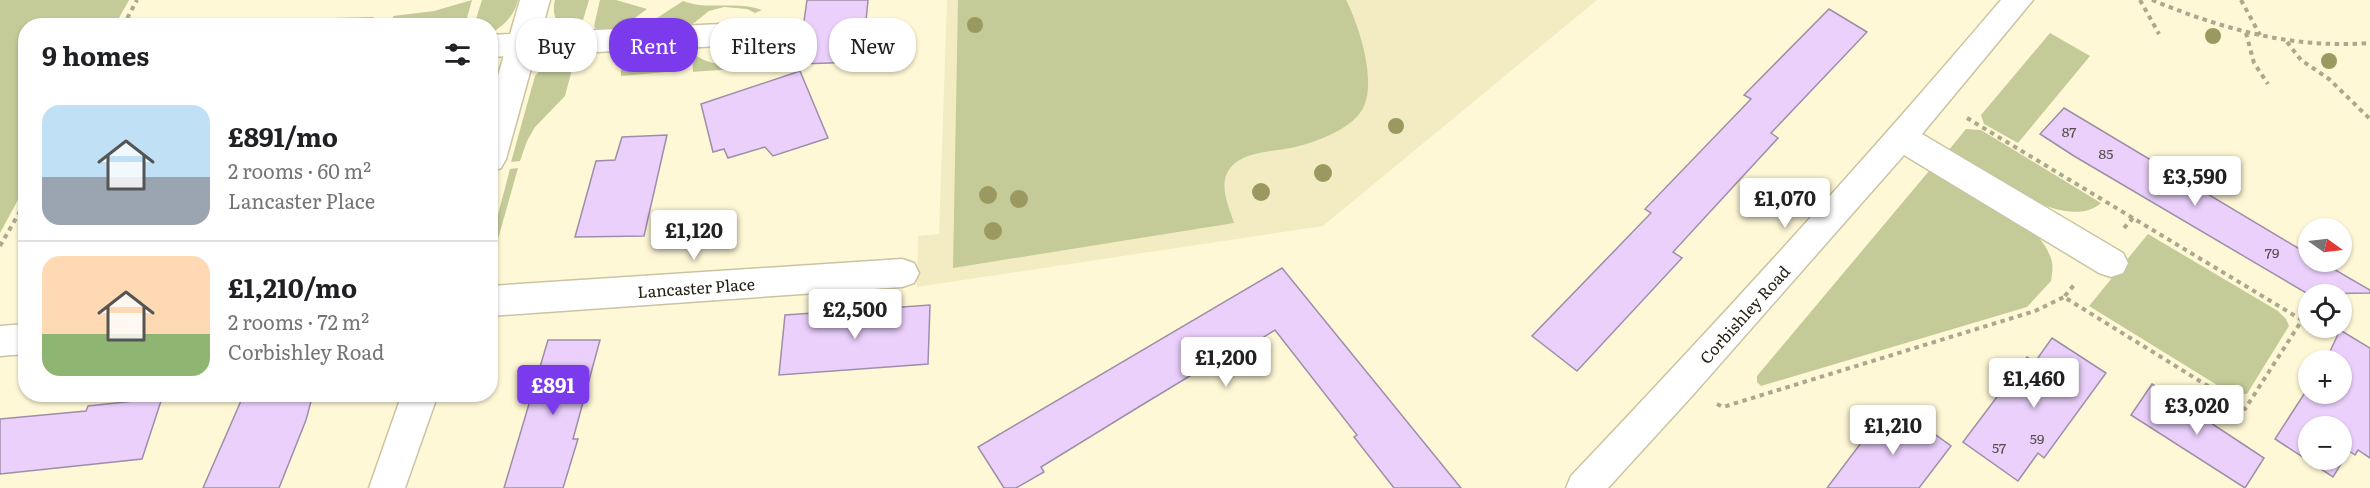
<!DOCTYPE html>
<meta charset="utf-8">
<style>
:root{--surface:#fff;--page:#f2f2f2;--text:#202124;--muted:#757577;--line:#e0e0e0;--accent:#7c3aed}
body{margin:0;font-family:Literata,serif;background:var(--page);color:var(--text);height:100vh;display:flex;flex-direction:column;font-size:22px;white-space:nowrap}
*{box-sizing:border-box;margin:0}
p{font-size:20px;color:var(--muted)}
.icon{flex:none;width:33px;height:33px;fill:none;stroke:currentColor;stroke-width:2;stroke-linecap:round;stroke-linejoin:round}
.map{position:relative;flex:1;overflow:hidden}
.drawer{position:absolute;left:18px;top:18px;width:480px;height:384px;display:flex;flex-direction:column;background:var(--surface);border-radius:24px;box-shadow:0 2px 4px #0004}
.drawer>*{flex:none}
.hud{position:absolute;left:516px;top:18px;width:570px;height:54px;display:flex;gap:12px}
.needle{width:39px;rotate:104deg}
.buttons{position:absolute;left:2298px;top:218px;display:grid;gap:12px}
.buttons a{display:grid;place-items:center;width:54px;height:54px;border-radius:50%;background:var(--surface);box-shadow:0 2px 4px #0004;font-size:30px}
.price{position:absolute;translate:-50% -51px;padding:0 14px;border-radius:6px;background:#fff;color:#222;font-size:20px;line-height:39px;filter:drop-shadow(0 2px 3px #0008)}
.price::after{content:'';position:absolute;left:50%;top:36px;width:18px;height:14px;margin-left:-9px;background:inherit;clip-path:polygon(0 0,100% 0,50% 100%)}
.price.on{background:var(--accent);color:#fff}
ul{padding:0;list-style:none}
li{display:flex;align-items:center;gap:18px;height:150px;padding:0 24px}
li+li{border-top:2px solid var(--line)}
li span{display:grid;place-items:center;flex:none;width:168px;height:120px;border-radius:18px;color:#555}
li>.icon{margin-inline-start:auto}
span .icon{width:72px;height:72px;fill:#fffc;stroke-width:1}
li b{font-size:26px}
h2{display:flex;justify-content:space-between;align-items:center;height:72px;padding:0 24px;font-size:26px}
.chip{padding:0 21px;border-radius:24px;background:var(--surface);box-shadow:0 2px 4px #0004;font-size:21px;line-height:54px}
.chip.on{background:var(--accent);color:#fff}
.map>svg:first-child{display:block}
.built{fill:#f3ecc3}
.green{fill:#c4cb99}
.building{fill:#ebd0fc;stroke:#9f8ea9;stroke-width:1.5;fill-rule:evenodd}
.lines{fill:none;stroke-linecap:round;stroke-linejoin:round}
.minor-casing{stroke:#cac4a4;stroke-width:3}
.tertiary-casing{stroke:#cac4a4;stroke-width:3}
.path{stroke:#aca78d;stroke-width:4;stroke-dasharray:4.5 4.5;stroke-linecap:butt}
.minor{fill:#fff;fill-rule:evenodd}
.tertiary{fill:#fff;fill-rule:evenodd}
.tree{fill:#9a9a60}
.labels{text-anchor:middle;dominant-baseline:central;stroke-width:4.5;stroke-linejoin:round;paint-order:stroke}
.number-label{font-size:14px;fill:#554c4e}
.street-label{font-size:16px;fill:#232014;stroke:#fff}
</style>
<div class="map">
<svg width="2370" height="488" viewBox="0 0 2370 488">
<rect width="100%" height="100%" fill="#fef8d6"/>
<path class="built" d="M 947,0 L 1597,0 L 1323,226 L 917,287 L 918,236 L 939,234 Z"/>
<g class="green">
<path d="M 0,0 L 129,0 L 115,25 L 26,26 L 25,187 L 0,233 Z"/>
<path d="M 472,0 L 465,25 L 394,25 L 393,16 L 434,11 Z"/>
<path d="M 482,0 L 518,0 C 514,16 505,25 491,33 L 490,26 L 474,25 Z"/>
<path d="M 555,0 L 589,0 L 580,30 C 561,32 550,19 555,0 Z"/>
<path d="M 600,0 L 616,0 L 647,9 L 617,31 L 597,31 L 594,26 Z"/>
<path d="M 958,0 L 1346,0 C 1359,25 1378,83 1362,110 C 1349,131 1313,143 1291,148 C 1273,151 1243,152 1231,167 C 1217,184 1229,206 1234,223 L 953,268 Z"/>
<path d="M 683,1 C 709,11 735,0 762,10 L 755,13 L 747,9 L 724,7 L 709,11 L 689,27 L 640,29 Z"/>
<path d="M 373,17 L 376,19 L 377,25 L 307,24 L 331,18 Z"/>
<path d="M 2050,33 L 2090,56 L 2018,143 L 1984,124 L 1981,115 Z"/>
<path d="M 660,48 L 666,72 L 621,76 L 621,49 Z"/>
<path d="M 573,52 L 575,58 L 565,96 L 535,127 L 527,141 L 520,161 L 511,162 L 535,76 L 551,59 Z"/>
<path d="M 692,53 C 710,66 729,68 748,57 L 754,59 C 737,73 714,69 693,72 Z"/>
<path d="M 1966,129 L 1981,130 L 2101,203 C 2066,235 1980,171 1948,151 Z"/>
<path d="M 1934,165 C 1969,187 2042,220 2052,262 C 2053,268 2052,275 2051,281 L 2027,307 L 1761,386 L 1757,382 L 1757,376 Z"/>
<path d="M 518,168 L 498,239 L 491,241 L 510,169 Z"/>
<path d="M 2148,234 L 2278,311 L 2286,319 L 2289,326 L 2247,394 L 2230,393 L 2089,306 Z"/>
</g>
<g class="building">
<path d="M 807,0 L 868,0 L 862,62 L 798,64 Z"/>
<path d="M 1829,9 L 1867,32 L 1771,133 L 1778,138 L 1673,252 L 1682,258 L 1577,371 L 1532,336 L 1651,213 L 1645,209 L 1751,99 L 1744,95 Z"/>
<path d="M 800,71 L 828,138 L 773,156 L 765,147 L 728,158 L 724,149 L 713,152 L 701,104 Z"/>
<path d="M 2064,108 L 2308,254 L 2308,261 L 2320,261 L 2370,290 L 2370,293 L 2308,294 L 2074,156 L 2040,134 Z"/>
<path d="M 667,135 L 644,236 L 575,237 L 596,161 L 615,160 L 622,137 Z"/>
<path d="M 1282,268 L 1461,488 L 1394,488 L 1354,437 L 1357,435 L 1275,330 L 1229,359 L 1226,354 L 1137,408 L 1041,467 L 1044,472 L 1016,488 L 1004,488 L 978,447 Z"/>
<path d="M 930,305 L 928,364 L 779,375 L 785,315 Z"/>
<path d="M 2340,330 L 2370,348 L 2370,458 L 2358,450 L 2355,455 L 2349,451 L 2333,477 L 2275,439 L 2308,388 L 2308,393 L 2342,393 L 2342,360 L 2326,360 ZM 2308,426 L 2342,426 L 2342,459 L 2308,459 Z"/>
<path d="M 2052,338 L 2106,373 L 2044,458 L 2038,453 L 2018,481 L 1963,442 L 2027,357 L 2035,362 Z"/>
<path d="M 548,340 L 600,340 L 573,439 L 578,439 L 563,488 L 504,488 Z"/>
<path d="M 2152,384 L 2264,458 L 2245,488 L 2131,415 Z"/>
<path d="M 244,394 L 313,394 L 306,420 L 279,488 L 203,488 Z"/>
<path d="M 162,398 L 142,459 L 0,474 L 0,419 L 86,411 L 88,406 Z"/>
<path d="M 1897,407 L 1951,446 L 1919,488 L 1827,488 L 1873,427 L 1878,431 Z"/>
</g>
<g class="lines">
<g class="minor-casing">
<g id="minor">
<path d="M 2001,0 L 2033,0 L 1922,134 L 2123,253 L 2128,263 L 2123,273 L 2111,277 L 2099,273 L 1904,155 L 1692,396 L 1608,488 L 1566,488 L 1571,476 C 1718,321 1863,163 2001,0 Z"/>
<path d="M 742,23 L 752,26 L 757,34 L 752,42 L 742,45 L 490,57 L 490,35 Z"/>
<path d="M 902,259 L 914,263 L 919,273 L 914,283 L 902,287 L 490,316 L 490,286 Z"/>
<path d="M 26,324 L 26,354 L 0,356 L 0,326 Z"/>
</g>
</g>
<g class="tertiary-casing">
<g id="tertiary">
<path d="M 520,0 L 550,0 L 506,159 L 501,168 L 490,172 L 490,103 Z"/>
<path d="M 402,394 L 438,394 L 405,488 L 369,488 Z"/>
</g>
</g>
<g class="path">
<path d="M 2140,0 L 2159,34"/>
<path d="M 2152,0 C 2223,29 2292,49 2370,43"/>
<path d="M 2241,0 L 2260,35"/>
<path d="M 123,26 L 137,0"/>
<path d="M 2246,33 L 2254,63 L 2268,84"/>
<path d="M 2287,42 L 2301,60 L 2329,79 L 2370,119"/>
<path d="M 1967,118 L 2302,320 L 2245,409 L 2064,297 L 2074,285"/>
<path d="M 2124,228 L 2133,218"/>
<path d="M 0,246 L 26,201"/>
<path d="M 1717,404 L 1723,407 L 2035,311 L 2064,297"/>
</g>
<use href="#minor" class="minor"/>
<use href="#tertiary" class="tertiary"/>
</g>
<g class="tree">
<circle cx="975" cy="25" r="8"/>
<circle cx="2213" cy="36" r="8"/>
<circle cx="2329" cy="61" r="8"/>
<circle cx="1396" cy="126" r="8"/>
<circle cx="1323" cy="173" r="9"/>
<circle cx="1261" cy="192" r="9"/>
<circle cx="988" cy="195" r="9"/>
<circle cx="1019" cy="199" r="9"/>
<circle cx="993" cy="231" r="9"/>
</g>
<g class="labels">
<g class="number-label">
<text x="2069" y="131">87</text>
<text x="2106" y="153">85</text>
<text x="2272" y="252">79</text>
<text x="2037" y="438">59</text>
<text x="1999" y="447">57</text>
</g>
<g class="street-label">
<text transform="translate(696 287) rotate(-4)">Lancaster Place</text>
<text transform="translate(1744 314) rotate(-48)">Corbishley Road</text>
</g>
</g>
</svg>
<div class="buttons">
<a><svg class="needle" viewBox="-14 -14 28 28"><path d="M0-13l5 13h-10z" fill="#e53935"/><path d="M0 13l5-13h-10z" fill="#757577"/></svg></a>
<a><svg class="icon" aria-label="locate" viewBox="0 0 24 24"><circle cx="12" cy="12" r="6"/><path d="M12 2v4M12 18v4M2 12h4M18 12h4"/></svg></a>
<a>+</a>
<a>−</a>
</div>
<b class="price" style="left:2195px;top:207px">£3,590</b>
<b class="price" style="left:1785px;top:229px">£1,070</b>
<b class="price" style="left:694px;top:261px">£1,120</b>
<b class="price" style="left:855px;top:340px">£2,500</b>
<b class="price" style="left:1226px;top:388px">£1,200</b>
<b class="price" style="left:2034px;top:409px">£1,460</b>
<b class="price on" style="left:553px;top:416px">£891</b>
<b class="price" style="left:2197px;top:436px">£3,020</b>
<b class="price" style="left:1893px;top:456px">£1,210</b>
<div class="hud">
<a class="chip">Buy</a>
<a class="chip on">Rent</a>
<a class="chip">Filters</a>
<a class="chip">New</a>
</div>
<section class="drawer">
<h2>9 homes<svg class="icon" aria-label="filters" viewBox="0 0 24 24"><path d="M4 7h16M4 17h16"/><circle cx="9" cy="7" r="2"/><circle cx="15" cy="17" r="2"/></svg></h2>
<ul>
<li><span style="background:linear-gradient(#bfe0f5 60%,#9aa5b1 0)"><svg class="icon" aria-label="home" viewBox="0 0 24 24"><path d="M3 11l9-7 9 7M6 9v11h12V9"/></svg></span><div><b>£891/mo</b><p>2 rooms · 60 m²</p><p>Lancaster Place</p></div></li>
<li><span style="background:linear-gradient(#ffd9b3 65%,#8fb573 0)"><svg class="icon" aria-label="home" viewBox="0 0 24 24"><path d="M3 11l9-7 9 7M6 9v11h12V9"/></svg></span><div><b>£1,210/mo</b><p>2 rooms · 72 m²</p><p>Corbishley Road</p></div></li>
</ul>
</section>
</div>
